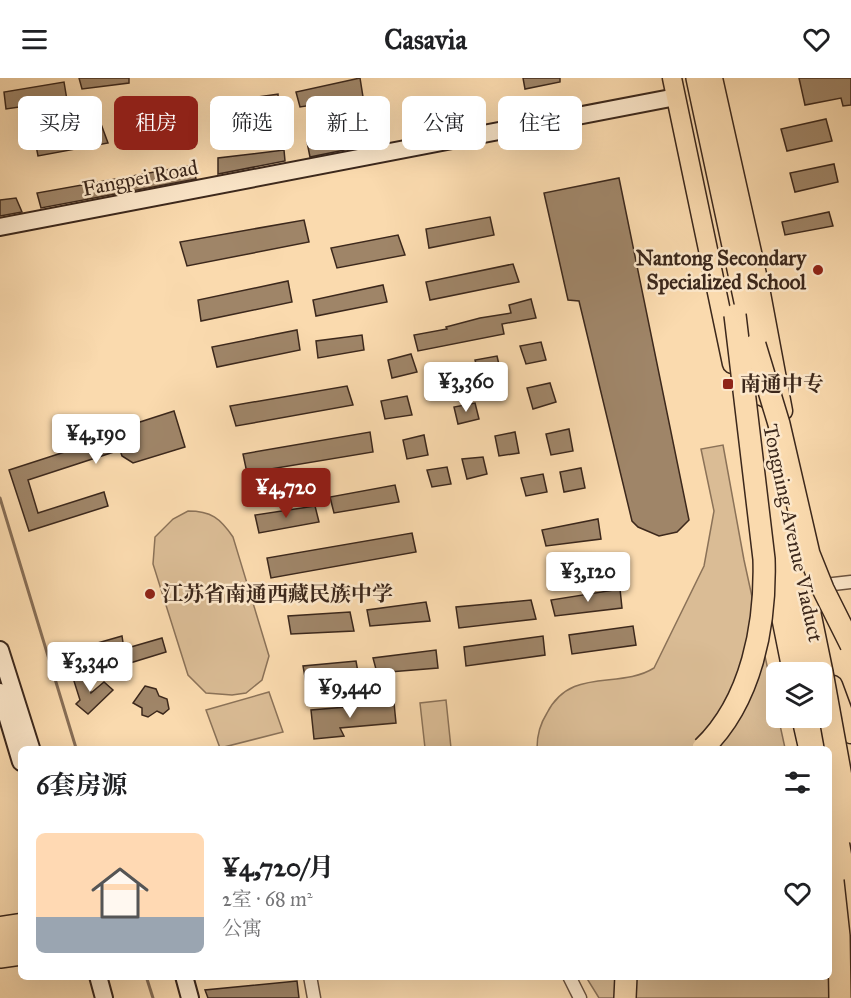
<!DOCTYPE html>
<html lang="zh">
<meta charset="utf-8">
<style>
:root{--surface:#fff;--page:#f2f2f2;--text:#202124;--muted:#757577;--accent:#8f2418}
body{margin:0;font-family:"IM FELL Great Primer","Noto Serif SC",serif;background:var(--page);color:var(--text);height:100vh;display:flex;flex-direction:column;font-size:22px;white-space:nowrap}
*{box-sizing:border-box;margin:0}
p{font-size:20px;color:var(--muted)}
.icon{flex:none;width:33px;height:33px;fill:none;stroke:currentColor;stroke-width:2;stroke-linecap:round;stroke-linejoin:round}
.map{position:relative;flex:1;overflow:hidden}
.panel{position:absolute;left:18px;top:668px;width:814px;height:234px;display:flex;flex-direction:column;background:var(--surface);border-radius:9px;box-shadow:0 6px 24px #0002}
.panel>*{flex:none}
.guide{position:absolute;left:18px;top:18px;width:816px;height:54px;display:flex;gap:12px}
.fabs{position:absolute;left:766px;top:584px;display:grid;gap:12px}
.fabs a{display:grid;place-items:center;width:66px;height:66px;border-radius:9px;background:var(--surface);box-shadow:0 6px 24px #0002;font-size:30px}
.price{position:absolute;translate:-50% -51px;padding:0 14px;border-radius:6px;background:#fff;color:#222;font-size:20px;line-height:39px;filter:drop-shadow(0 2px 3px #0008)}
.price::after{content:'';position:absolute;left:50%;top:36px;width:18px;height:14px;margin-left:-9px;background:inherit;clip-path:polygon(0 0,100% 0,50% 100%)}
.price.selected{background:var(--accent);color:#fff}
ul{padding:0;list-style:none}
li{display:flex;align-items:center;gap:18px;height:150px;padding:0 18px}
li span{display:grid;place-items:center;flex:none;width:168px;height:120px;border-radius:9px;color:#555}
li>.icon{margin-inline-start:auto}
span .icon{width:72px;height:72px;fill:#fffc;stroke-width:1}
li b{font-size:26px}
h2{display:flex;justify-content:space-between;align-items:center;height:72px;padding:0 18px;font-size:26px}
.pill{padding:0 21px;border-radius:9px;background:var(--surface);box-shadow:0 6px 24px #0002;font-size:21px;line-height:54px}
.pill.selected{background:var(--accent);color:#fff}
header{display:flex;justify-content:space-between;align-items:center;height:78px;padding:0 18px;background:var(--surface);font-size:27px;font-weight:700}
.map>svg:first-child{display:block}
.green{fill:#dabc95;stroke:#8b7258;stroke-width:1.5}
.lines{fill:none;stroke-linecap:round;stroke-linejoin:round}
.stream{stroke:#876e56;stroke-width:3}
.building{fill:#9f8568;stroke:#3c281c;stroke-width:1.5}
.street-casing{stroke:#6c5440;stroke-width:15}
.secondary-casing{stroke:#3c281c;stroke-width:20}
.primary-casing{stroke:#3c281c;stroke-width:21}
.highway-casing{stroke:#3c281c;stroke-width:24}
.street{stroke:#fce7ca;stroke-width:12}
.secondary{stroke:#fce7ca;stroke-width:16}
.primary{stroke:#fadaae;stroke-width:18}
.highway{stroke:#fadaae;stroke-width:21}
.highway-bridge-casing{stroke:#3c281c;stroke-width:24;stroke-linecap:butt}
.highway-bridge{stroke:#fadaae;stroke-width:21}
.poi-dot{fill:#8f2418;stroke:#fce7ca;stroke-width:2}
.labels{text-anchor:middle;dominant-baseline:central;stroke-width:5;stroke-linejoin:round;paint-order:stroke}
.street-label{font-size:21px;fill:#3c281c;stroke:#fce7ca}
.poi-label{font-size:21px;font-weight:bold;fill:#3c281c;stroke:#fce7ca;text-anchor:start}
</style>
<header><svg class="icon" aria-label="menu" viewBox="0 0 24 24"><path d="M4 6h16M4 12h16M4 18h16"/></svg>Casavia<svg class="icon" aria-label="heart" viewBox="0 0 24 24"><path d="M12 20l-8-8c-3-5 5-10 8-4 3-6 11-1 8 4z"/></svg></header>
<div class="map">
<svg width="851" height="920" viewBox="0 0 851 920">
<rect width="100%" height="100%" fill="#fadaae"/>
<filter id="stains"><feTurbulence type="fractalNoise" baseFrequency=".00333" numOctaves="4"/><feColorMatrix values="0 0 0 0 .2 0 0 0 0 .09 0 0 0 0 .02 0 0 0 .5 -.17"/></filter>
<radialGradient id="worn" r=".72"><stop offset=".6" stop-color="#630" stop-opacity="0"/><stop offset="1" stop-color="#630" stop-opacity=".3"/></radialGradient>
<g class="green">
<path d="M 723,367 L 744,482 L 785,670 L 537,670 C 537,657 540,646 547,635 C 571,588 619,612 654,590 L 704,488 L 714,433 L 701,371 Z"/>
<path d="M 188,433 C 211,433 220,440 233,459 L 269,578 L 262,602 L 246,615 L 232,617 L 206,615 L 188,597 L 153,486 L 155,459 L 173,441 Z"/>
<path d="M 269,614 L 283,654 L 220,670 L 206,632 Z"/>
<path d="M 446,622 L 451,670 L 425,670 L 420,625 Z"/>
<path d="M 830,898 L 839,920 L 599,920 L 586,899 Z"/>
</g>
<g class="lines">
<g class="stream">
<path d="M 0,420 L 76,670"/>
<path d="M 146,898 L 153,920"/>
</g>
</g>
<g class="building">
<path d="M 79,0 L 129,0 L 129,5 L 82,11 Z"/>
<path d="M 360,0 L 363,19 L 300,29 L 296,14 Z"/>
<path d="M 523,0 L 560,0 L 560,4 L 525,11 Z"/>
<path d="M 799,0 L 851,0 L 851,27 L 843,28 L 841,20 L 805,27 Z"/>
<path d="M 64,4 L 67,22 L 6,31 L 4,14 Z"/>
<path d="M 278,16 L 279,35 L 213,43 L 211,26 Z"/>
<path d="M 192,32 L 196,51 L 133,64 L 128,43 Z"/>
<path d="M 470,35 L 469,48 L 416,58 L 411,42 Z"/>
<path d="M 826,41 L 832,63 L 787,73 L 781,51 Z"/>
<path d="M 101,46 L 108,65 L 38,78 L 34,57 Z"/>
<path d="M 376,52 L 379,65 L 310,79 L 307,64 Z"/>
<path d="M 284,72 L 285,83 L 218,96 L 218,80 Z"/>
<path d="M 834,86 L 838,104 L 795,114 L 790,95 Z"/>
<path d="M 193,87 L 196,101 L 41,130 L 37,115 Z"/>
<path d="M 619,100 L 689,442 L 677,454 L 659,458 L 638,449 L 632,443 L 579,223 L 568,222 L 544,115 Z"/>
<path d="M 16,120 L 22,134 L 0,138 L 0,122 Z"/>
<path d="M 829,134 L 833,148 L 785,157 L 782,144 Z"/>
<path d="M 490,139 L 494,157 L 429,170 L 426,151 Z"/>
<path d="M 304,142 L 309,164 L 187,188 L 180,164 Z"/>
<path d="M 398,157 L 405,177 L 337,190 L 331,170 Z"/>
<path d="M 513,186 L 519,204 L 430,222 L 426,204 Z"/>
<path d="M 288,203 L 292,224 L 201,243 L 198,222 Z"/>
<path d="M 383,207 L 387,224 L 316,238 L 313,222 Z"/>
<path d="M 531,221 L 536,240 L 502,246 L 504,256 L 418,273 L 414,257 L 447,251 L 446,249 L 480,240 L 511,235 L 509,227 Z"/>
<path d="M 297,252 L 300,272 L 217,289 L 212,269 Z"/>
<path d="M 362,257 L 364,272 L 318,280 L 316,263 Z"/>
<path d="M 541,264 L 546,282 L 526,286 L 520,268 Z"/>
<path d="M 411,276 L 417,294 L 392,300 L 388,282 Z"/>
<path d="M 497,278 L 502,300 L 481,304 L 475,282 Z"/>
<path d="M 550,305 L 556,324 L 533,331 L 527,310 Z"/>
<path d="M 347,308 L 353,327 L 236,348 L 230,328 Z"/>
<path d="M 407,318 L 412,337 L 385,341 L 381,323 Z"/>
<path d="M 475,325 L 479,341 L 458,346 L 454,329 Z"/>
<path d="M 174,333 L 185,369 L 133,385 L 122,378 L 120,372 L 28,402 L 38,435 L 104,414 L 108,428 L 29,453 L 9,392 L 114,358 L 112,353 Z"/>
<path d="M 569,351 L 573,373 L 551,377 L 546,356 Z"/>
<path d="M 370,354 L 373,374 L 247,395 L 243,376 Z"/>
<path d="M 515,354 L 519,375 L 499,378 L 495,358 Z"/>
<path d="M 424,357 L 428,377 L 407,381 L 403,362 Z"/>
<path d="M 483,379 L 487,396 L 467,401 L 462,381 Z"/>
<path d="M 447,389 L 451,406 L 432,409 L 427,392 Z"/>
<path d="M 581,390 L 585,410 L 564,414 L 560,394 Z"/>
<path d="M 543,396 L 547,414 L 526,418 L 521,400 Z"/>
<path d="M 395,407 L 399,424 L 334,435 L 330,419 Z"/>
<path d="M 315,428 L 319,444 L 259,455 L 255,437 Z"/>
<path d="M 598,441 L 601,461 L 546,468 L 542,452 Z"/>
<path d="M 412,455 L 416,474 L 271,500 L 267,480 Z"/>
<path d="M 620,511 L 622,530 L 555,538 L 551,522 Z"/>
<path d="M 531,522 L 536,541 L 459,550 L 456,529 Z"/>
<path d="M 426,524 L 430,543 L 370,548 L 367,532 Z"/>
<path d="M 350,534 L 354,553 L 291,556 L 288,538 Z"/>
<path d="M 633,548 L 636,567 L 572,576 L 569,557 Z"/>
<path d="M 122,558 L 124,571 L 162,560 L 166,574 L 117,589 L 113,578 L 84,586 L 80,570 Z"/>
<path d="M 543,558 L 545,577 L 466,588 L 464,569 Z"/>
<path d="M 436,572 L 438,590 L 377,595 L 373,580 Z"/>
<path d="M 356,583 L 359,600 L 306,605 L 303,588 Z"/>
<path d="M 86,594 L 91,615 L 104,604 L 113,612 L 88,636 L 76,626 L 80,622 L 73,600 Z"/>
<path d="M 145,608 L 156,611 L 159,618 L 167,621 L 169,631 L 163,636 L 157,633 L 148,639 L 142,637 L 142,630 L 133,625 Z"/>
<path d="M 394,625 L 396,645 L 340,650 L 344,658 L 314,661 L 311,632 Z"/>
<path d="M 297,903 L 299,920 L 208,920 L 205,912 Z"/>
</g>
<g class="lines">
<g class="street-casing">
<g id="street">
<path d="M 816,508 L 851,504"/>
<path d="M 310,898 L 314,920"/>
<path d="M 569,898 L 580,920"/>
</g>
</g>
<g class="secondary-casing">
<g id="secondary">
<path d="M 0,149 L 676,19"/>
<path d="M 0,572 L 31,670"/>
<path d="M 0,614 L 21,684"/>
<path d="M 98,898 L 104,920"/>
<path d="M 184,898 L 190,920"/>
</g>
</g>
<g class="primary-casing">
<g id="primary">
<path d="M 672,0 L 732,286"/>
<path d="M 713,0 L 760,210 L 783,333"/>
<path d="M 770,484 L 792,594"/>
<path d="M 833,607 L 851,656"/>
<path d="M 801,639 L 808,670"/>
<path d="M 0,848 L 21,845"/>
</g>
</g>
<g class="highway-casing">
<g id="highway">
<path d="M 697,0 L 758,284"/>
<path d="M 755,338 L 805,594"/>
<path d="M 788,429 L 822,594"/>
<path d="M 813,639 L 819,670"/>
<path d="M 0,861 L 21,859"/>
<path d="M 0,879 L 21,876"/>
<path d="M 625,920 L 626,898"/>
</g>
</g>
<use href="#street" class="street"/>
<use href="#secondary" class="secondary"/>
<use href="#primary" class="primary"/>
<use href="#highway" class="highway"/>
<g class="highway-bridge-casing">
<g id="highway-bridge">
<path d="M 755,267 L 779,346 L 809,476 L 823,511 L 851,567"/>
<path d="M 822,594 L 851,754"/>
<path d="M 703,670 C 752,623 766,546 764,481 L 735,237"/>
<path d="M 830,718 L 843,791"/>
<path d="M 830,776 L 839,858 L 840,920"/>
</g>
</g>
<use href="#highway-bridge" class="highway-bridge"/>
</g>
<g class="poi-dot">
<circle cx="818" cy="192" r="6"/>
<rect x="722" y="300" width="12" height="12" rx="3"/>
<circle cx="150" cy="516" r="6"/>
</g>
<g class="labels">
<g class="street-label">
<text transform="translate(140 100) rotate(-11)">Fangpei Road</text>
<text transform="translate(793 455) rotate(78)">Tongning Avenue Viaduct</text>
</g>
<g class="poi-label">
<text x="806" y="180" text-anchor="end">Nantong Secondary<tspan x="806" dy="24">Specialized School</tspan></text>
<text x="740" y="306">南通中专</text>
<text x="162" y="516">江苏省南通西藏民族中学</text>
</g>
</g>
<rect width="100%" height="100%" filter="url(#stains)"/>
<rect width="100%" height="100%" fill="url(#worn)"/>
</svg>
<div class="fabs">
<a><svg class="icon" aria-label="layers" viewBox="0 0 24 24"><path d="M12 4l9 5-9 5-9-5zM3 14l9 5 9-5"/></svg></a>
</div>
<b class="price" style="left:466px;top:335px">¥3,360</b>
<b class="price" style="left:96px;top:387px">¥4,190</b>
<b class="price selected" style="left:286px;top:441px">¥4,720</b>
<b class="price" style="left:588px;top:525px">¥3,120</b>
<b class="price" style="left:90px;top:615px">¥3,340</b>
<b class="price" style="left:350px;top:641px">¥9,440</b>
<div class="guide">
<a class="pill">买房</a>
<a class="pill selected">租房</a>
<a class="pill">筛选</a>
<a class="pill">新上</a>
<a class="pill">公寓</a>
<a class="pill">住宅</a>
</div>
<section class="panel">
<h2>6套房源<svg class="icon" aria-label="filters" viewBox="0 0 24 24"><path d="M4 7h16M4 17h16"/><circle cx="9" cy="7" r="2"/><circle cx="15" cy="17" r="2"/></svg></h2>
<ul>
<li><span style="background:linear-gradient(#ffd9b3 70%,#9aa5b1 0)"><svg class="icon" aria-label="home" viewBox="0 0 24 24"><path d="M3 11l9-7 9 7M6 9v11h12V9"/></svg></span><div><b>¥4,720/月</b><p>2室 · 68 m²</p><p>公寓</p></div><svg class="icon" aria-label="heart" viewBox="0 0 24 24"><path d="M12 20l-8-8c-3-5 5-10 8-4 3-6 11-1 8 4z"/></svg></li>
</ul>
</section>
</div>
